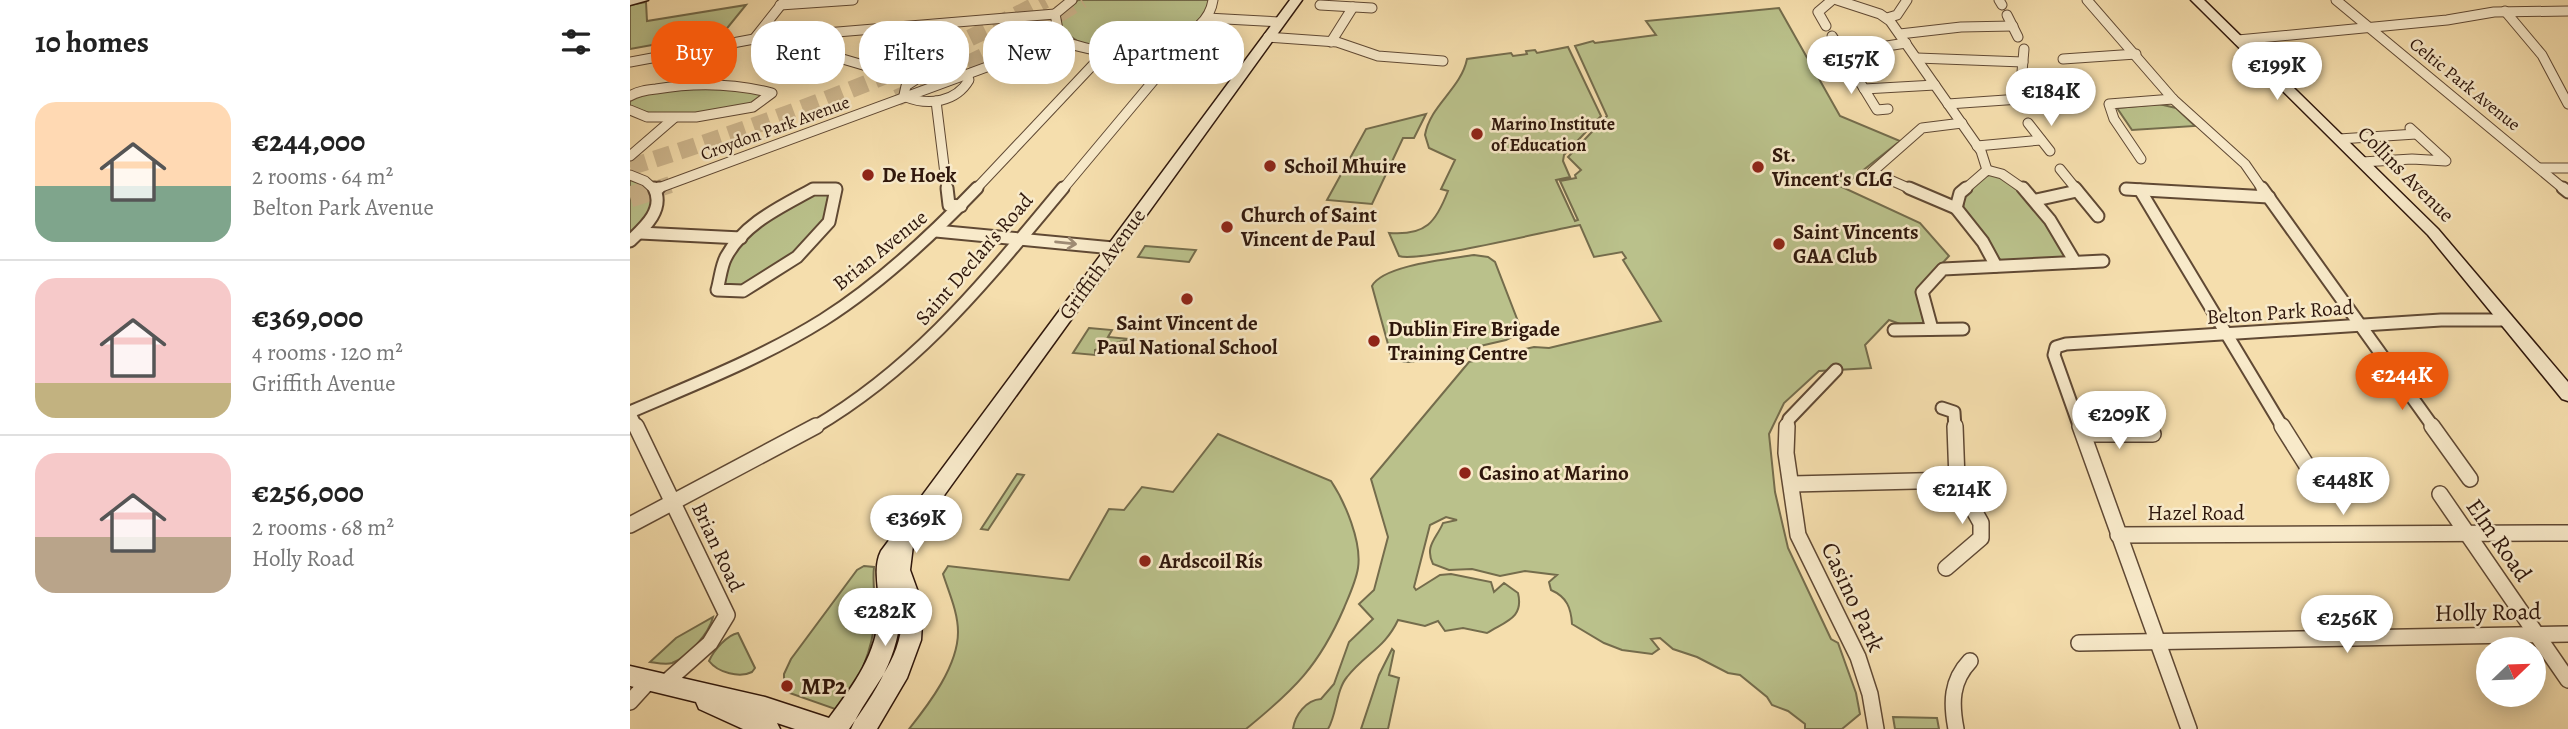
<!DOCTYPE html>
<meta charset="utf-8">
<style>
:root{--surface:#fff;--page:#f2f2f2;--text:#222;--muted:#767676;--line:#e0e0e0;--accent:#ea580c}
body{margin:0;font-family:Alegreya,serif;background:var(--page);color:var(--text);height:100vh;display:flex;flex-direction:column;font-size:26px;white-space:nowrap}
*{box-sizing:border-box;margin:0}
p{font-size:23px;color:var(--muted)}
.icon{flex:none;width:38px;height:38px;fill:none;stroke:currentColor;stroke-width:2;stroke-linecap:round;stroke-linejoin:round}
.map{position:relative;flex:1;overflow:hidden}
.sheet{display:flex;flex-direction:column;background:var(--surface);width:630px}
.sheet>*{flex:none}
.top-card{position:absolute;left:21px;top:21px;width:665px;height:63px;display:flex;gap:14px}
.needle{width:46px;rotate:67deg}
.tools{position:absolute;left:1846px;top:637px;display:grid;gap:14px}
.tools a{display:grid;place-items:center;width:70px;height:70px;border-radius:50%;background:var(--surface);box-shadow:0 4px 18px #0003;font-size:35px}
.price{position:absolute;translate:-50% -60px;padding:0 16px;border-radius:24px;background:#fff;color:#222;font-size:23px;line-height:46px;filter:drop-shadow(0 2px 4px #0008)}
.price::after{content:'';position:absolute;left:50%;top:42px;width:21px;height:16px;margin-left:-10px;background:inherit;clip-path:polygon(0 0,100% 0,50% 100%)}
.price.current{background:var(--accent);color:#fff}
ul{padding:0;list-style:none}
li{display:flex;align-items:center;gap:21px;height:175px;padding:0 35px}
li+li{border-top:2px solid var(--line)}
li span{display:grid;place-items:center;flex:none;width:196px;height:140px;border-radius:21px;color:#555}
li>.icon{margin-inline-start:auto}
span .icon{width:84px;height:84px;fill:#fffc;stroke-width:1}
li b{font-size:30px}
h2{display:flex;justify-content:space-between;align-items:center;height:84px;padding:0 35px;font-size:30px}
.chip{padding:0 24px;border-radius:28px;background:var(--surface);box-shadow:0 4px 18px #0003;font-size:24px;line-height:63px}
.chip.current{background:var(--accent);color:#fff}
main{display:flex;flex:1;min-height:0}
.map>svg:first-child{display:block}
.green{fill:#bac18b;stroke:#746c4c;stroke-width:2}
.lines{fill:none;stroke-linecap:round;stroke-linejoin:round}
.highway-tunnel-far1{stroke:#cdb68d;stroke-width:17;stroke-dasharray:17 9;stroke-linecap:butt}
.highway-tunnel{stroke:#cdb68d;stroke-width:21;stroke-dasharray:21 10;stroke-linecap:butt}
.street-far2-casing{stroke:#604934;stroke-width:11}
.street-far1-casing{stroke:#604934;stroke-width:15}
.street-casing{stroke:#604934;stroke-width:18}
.secondary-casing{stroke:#2f170c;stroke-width:3}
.street-far2{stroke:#f8eaca;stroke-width:9}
.street-far1{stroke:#f8eaca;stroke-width:11}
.street{stroke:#f8eaca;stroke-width:15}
.secondary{fill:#f8eaca;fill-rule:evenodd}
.oneway{stroke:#9e8b74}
.poi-dot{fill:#8f2418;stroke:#f8eaca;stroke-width:2.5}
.labels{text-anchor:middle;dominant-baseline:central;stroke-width:5;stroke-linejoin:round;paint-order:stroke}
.far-street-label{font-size:18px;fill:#2f170c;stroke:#f8eaca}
.far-poi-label{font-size:18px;font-weight:bold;fill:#2f170c;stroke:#f8eaca;text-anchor:start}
.poi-label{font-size:21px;font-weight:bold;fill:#2f170c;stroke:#f8eaca;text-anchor:start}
.street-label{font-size:21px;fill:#2f170c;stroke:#f8eaca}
.near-street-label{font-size:24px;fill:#2f170c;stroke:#f8eaca}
.near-poi-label{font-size:24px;font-weight:bold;fill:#2f170c;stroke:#f8eaca;text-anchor:start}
</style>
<main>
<section class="sheet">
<h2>10 homes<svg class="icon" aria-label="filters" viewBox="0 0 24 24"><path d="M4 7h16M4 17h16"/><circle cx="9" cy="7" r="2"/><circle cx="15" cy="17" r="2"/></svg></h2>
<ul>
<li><span style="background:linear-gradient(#ffd9b3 60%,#7fa58c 0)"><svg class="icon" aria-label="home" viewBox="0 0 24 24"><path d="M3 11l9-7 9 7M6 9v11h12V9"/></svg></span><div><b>€244,000</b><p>2 rooms · 64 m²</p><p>Belton Park Avenue</p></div></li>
<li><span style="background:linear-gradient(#f6c9c9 75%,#c2b280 0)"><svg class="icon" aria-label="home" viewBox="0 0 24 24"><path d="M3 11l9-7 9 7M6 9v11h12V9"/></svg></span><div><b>€369,000</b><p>4 rooms · 120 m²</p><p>Griffith Avenue</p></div></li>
<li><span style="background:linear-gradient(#f6c9c9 60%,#b9a48a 0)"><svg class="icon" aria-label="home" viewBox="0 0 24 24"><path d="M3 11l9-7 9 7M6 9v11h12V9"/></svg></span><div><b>€256,000</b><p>2 rooms · 68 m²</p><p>Holly Road</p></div></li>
</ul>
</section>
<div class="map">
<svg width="1938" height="729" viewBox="0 0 1938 729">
<rect width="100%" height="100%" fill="#f5dead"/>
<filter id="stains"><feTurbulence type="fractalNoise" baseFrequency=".00286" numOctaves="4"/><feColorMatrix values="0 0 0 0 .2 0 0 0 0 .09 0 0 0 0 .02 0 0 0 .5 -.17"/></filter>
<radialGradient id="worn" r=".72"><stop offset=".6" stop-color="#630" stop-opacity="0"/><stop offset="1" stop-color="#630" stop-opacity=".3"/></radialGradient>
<g class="green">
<path d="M 448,0 L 579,0 L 579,7 C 574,14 568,23 561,27 C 530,46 450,64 430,24 L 434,13 Z"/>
<path d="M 16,2 L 17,21 L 116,5 L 94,32 L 0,49 L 0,5 Z"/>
<path d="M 1149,8 L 1210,116 L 1270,141 L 1212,187 L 1290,223 L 1319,256 L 1286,292 L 1294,323 L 1273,325 L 1259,320 L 1235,345 L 1241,368 L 1189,371 L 1154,403 L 1139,434 L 1145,492 L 1158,548 L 1201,639 L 1208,643 L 1226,693 L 1230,714 L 1212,729 L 1175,729 L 1175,724 L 1158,711 L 1142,705 L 1137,697 L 1110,675 L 1098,673 L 1067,657 L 1043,649 L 1030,638 L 1021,639 L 1029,649 L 1022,654 L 992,650 L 974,643 L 942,624 C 941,608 937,597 921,590 L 919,582 L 927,575 L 895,571 L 870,576 L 842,569 L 819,570 L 803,564 C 794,546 807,538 813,523 L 827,520 L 816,517 L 800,525 L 784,587 L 786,590 L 810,575 L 821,574 L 861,582 L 864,592 L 874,583 L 888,593 C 894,618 876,621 857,633 L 833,628 L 815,631 L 808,621 L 795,626 L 768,620 C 755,648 735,654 717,677 C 706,690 707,714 698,729 L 663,729 C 665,715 676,700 691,699 L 704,684 L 719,642 L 743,619 L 729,604 L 744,590 L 758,537 L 741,479 L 839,362 L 904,347 L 919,348 L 1031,321 L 993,260 L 996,258 L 992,252 L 964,257 L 950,225 C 921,230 787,263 769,256 L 759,233 C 796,236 806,222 818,191 L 811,189 L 825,160 L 799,148 L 795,135 C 800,105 831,89 837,59 L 881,53 L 883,56 L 897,54 L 896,51 L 905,50 L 907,53 L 938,47 L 971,116 L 934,155 L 933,161 L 940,177 L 926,180 L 945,221 L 948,220 L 930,181 L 946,178 L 945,175 L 951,170 L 938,157 L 977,116 L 945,46 L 963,41 L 965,43 L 1026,35 L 1016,21 Z"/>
<path d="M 56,85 L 138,94 L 122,105 L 64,114 L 25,115 L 0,107 L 0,99 L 5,94 Z"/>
<path d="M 1529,104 L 1546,108 L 1565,126 L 1502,130 L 1487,108 Z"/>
<path d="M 796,114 L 784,138 L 773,138 L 742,204 L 697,200 L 736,129 Z"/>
<path d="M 1361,174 L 1367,174 C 1405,202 1414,217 1436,258 L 1373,262 L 1367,257 L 1334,212 C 1330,195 1345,180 1361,174 Z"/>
<path d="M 0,179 C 41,193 18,215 0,237 Z"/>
<path d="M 183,190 L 201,191 L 193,226 L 163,258 L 113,288 L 92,286 L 100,257 L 134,219 Z"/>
<path d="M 515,246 L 566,250 L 559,262 L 508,257 Z"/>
<path d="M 844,255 L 858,257 L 865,262 L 889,324 L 884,336 L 876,340 L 781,362 L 774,362 L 761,355 L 742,286 C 753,265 820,259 844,255 Z"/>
<path d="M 459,328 L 482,330 L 478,337 L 499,339 L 465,350 L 465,355 L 443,353 Z"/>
<path d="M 588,434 L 701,481 C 715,502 732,542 728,568 C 726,581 719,596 714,608 C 689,666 664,690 616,729 L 279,729 C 299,704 328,666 328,632 C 328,612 319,593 313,574 L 318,566 L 439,580 L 479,509 L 494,510 L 512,487 L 543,492 Z"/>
<path d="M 387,474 L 394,475 L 358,530 L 351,529 Z"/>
<path d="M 234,566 L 244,567 C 242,584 246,599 245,616 C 244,642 228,694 205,709 L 154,691 L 154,674 L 161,659 L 227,570 Z"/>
<path d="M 83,617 C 79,634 58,657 42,663 C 36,665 27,663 20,662 L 46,638 Z"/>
<path d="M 108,633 L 125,668 L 122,672 C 110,678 88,673 79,661 C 84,650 97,635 108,633 Z"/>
<path d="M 762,649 L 764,651 L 759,675 L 769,678 L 758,729 L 731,729 L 749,675 Z"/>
<path d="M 1263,717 L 1307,718 L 1309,729 L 1265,729 Z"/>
</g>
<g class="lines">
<g class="highway-tunnel-far1">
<path d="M 267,98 L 381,43 L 452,0"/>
<path d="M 0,167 C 143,122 283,71 415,0"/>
<path d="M 24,190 L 48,182"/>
</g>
<path class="highway-tunnel" d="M 0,197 L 29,188"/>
<g class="street-far2-casing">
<g id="street-far2">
<path d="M 1207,0 L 1250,14 L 1260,21 L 1351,151 L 1357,170"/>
<path d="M 1369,0 L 1372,5"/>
<path d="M 1457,0 L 1543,99 L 1615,164 L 1633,190"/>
<path d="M 1706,0 L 1935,190"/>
<path d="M 150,5 L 223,0"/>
<path d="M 690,5 L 742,8"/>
<path d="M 1875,11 L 1912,55 L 1938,104"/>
<path d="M 1377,15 L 1388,37"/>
<path d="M 577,18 L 649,22"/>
<path d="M 1257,18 L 1267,15 L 1277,0"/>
<path d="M 1196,26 L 1188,12 L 1202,0"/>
<path d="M 1270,34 L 1331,27 L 1383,26"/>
<path d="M 1202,36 L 1218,62"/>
<path d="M 638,37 L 707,42 L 748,56 L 813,61"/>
<path d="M 124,39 L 154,1"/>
<path d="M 159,39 L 155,42 L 284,80"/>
<path d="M 430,40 C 444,45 458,50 473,51 C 509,53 577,42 583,0"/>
<path d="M 430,40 L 425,14 L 442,0"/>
<path d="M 1608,40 L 1817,20 L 1864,12 L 1938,11"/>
<path d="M 701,42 L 723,7"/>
<path d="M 1212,53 L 1276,43"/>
<path d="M 1287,58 L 1393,62"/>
<path d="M 1433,59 L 1506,54"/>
<path d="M 0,62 L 124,39 L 425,14"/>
<path d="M 1392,72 L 1394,49"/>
<path d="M 1229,73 L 1225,74 L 1247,110 L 1258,109"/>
<path d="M 1388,84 L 1390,103"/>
<path d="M 1234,89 L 1305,85"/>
<path d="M 274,95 L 276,86 C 293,73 312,68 333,73"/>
<path d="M 0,96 C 8,91 17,90 26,89 C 67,82 103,83 142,93 L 123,107 L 66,117 L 17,117 L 0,110"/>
<path d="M 276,97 C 299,106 326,102 339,80 L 337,75"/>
<path d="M 306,101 L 317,190"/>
<path d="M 1318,104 L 1390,99"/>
<path d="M 1398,123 L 1420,151"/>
<path d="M 1709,139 L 1786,134"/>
<path d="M 1347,146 L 1411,140"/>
<path d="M 0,156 L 44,118"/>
<path d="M 1511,159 L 1484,119 L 1479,104 L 1543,99"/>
<path d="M 1732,162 L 1782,159 L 1816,161 L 1780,128"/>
<path d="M 1910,168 L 1938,168"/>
<path d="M 1430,169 L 1447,190"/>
<path d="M 0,175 L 15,181 L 25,190"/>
<path d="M 26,189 L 430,40"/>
<path d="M 1496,189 L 1506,190"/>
<path d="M 182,190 L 206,190"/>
<path d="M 345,190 L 476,51"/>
<path d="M 432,190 L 550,49 L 553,45 L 545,39"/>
<path d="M 1283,190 L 1242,172 L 1292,128 L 1332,123"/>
<path d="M 1334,190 L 1357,170 L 1372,174 L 1395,190"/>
</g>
</g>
<g class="street-far1-casing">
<g id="street-far1">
<path d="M 317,188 L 319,205 L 331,206"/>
<path d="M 1279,188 L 1326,208"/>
<path d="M 1336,188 L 1330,193 L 1326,208 L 1353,242 L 1366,266"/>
<path d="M 1393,188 L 1420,220 L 1445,262"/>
<path d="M 1445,188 L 1468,216"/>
<path d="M 1632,188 L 1804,428"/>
<path d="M 1933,188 L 1938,192"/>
<path d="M 26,189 L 29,188"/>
<path d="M 183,189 L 206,189 L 199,222 L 167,257 L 113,291 L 87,290 C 90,280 91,266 96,257 C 114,223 151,207 183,189 Z"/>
<path d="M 1496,189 L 1639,197"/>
<path d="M 1510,190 L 1653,428"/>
<path d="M 1406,200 L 1447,191"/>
<path d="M 306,231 L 483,248"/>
<path d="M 10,233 L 111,238"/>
<path d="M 0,241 C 15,227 35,209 24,188"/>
<path d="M 1302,329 L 1292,292 L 1313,269 L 1473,261"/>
<path d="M 1264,330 L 1333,329"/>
<path d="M 1312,408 L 1324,412 L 1325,428"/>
<path d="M 0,412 C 65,384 132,358 193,320 C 250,284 301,236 347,188"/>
<path d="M 0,414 L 7,428"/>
<path d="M 183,428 C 289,366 356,280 433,188"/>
<path d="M 1156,428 L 1159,419 L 1206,370"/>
<path d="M 1450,428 L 1424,355 L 1426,347 L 1436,344 L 1811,320 L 1877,320"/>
</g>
</g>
<g class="street-casing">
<g id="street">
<path d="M 6,426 L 97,615 L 80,643 L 35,683"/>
<path d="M 1157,426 L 1156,453 L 1168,535 L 1228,657 L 1240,694 L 1246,729"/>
<path d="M 1450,426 L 1559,729"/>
<path d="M 1652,426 L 1686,480"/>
<path d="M 1802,426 L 1840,479"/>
<path d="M 1454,434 L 1523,434"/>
<path d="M 1162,484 L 1327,480 L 1325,426"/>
<path d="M 1810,494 L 1938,680"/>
<path d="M 0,525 L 186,426"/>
<path d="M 1488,535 L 1938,533"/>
<path d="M 1316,568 L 1351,538 L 1351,523 L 1327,480"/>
<path d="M 1449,643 L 1938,634"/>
<path d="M 0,702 L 20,680"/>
<path d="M 1326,729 C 1321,703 1321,681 1340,661"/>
</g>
</g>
<g class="secondary-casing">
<g id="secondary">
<path d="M 0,0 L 18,0 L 0,5 Z"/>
<path d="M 660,0 L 672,0 L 284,537 L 280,570 L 293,606 L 291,640 L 277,678 L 247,729 L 221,729 C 241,684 281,655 270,599 C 274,648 247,691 219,729 L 165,729 L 147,723 L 150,729 L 113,729 L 69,709 L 66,702 L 0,686 L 0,666 L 135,697 L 199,718 C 223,686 248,653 249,611 C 250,591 242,569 251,551 Z"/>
<path d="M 1561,0 L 1574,0 L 1808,229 L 1938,382 L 1938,401 L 1932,399 L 1798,235 Z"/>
</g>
</g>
<use href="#street-far2" class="street-far2"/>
<use href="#street-far1" class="street-far1"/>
<use href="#street" class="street"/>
<use href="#secondary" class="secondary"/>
</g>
<defs><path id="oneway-shaft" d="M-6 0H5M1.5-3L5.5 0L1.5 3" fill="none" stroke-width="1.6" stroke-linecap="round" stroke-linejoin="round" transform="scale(1.75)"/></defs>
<use class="oneway" href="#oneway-shaft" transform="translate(436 243) rotate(6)"/>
<g class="poi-dot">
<circle cx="847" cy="134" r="7"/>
<circle cx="640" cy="166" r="7"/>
<circle cx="1128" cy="167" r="7"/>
<circle cx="238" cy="175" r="7"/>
<circle cx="597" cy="227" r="7"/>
<circle cx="1149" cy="244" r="7"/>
<circle cx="557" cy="299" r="7"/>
<circle cx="744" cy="341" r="7"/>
<circle cx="835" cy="473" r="7"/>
<circle cx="515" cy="561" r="7"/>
<circle cx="157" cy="686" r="7"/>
</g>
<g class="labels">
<g class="far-street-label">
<text transform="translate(1835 84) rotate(39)">Celtic Park Avenue</text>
<text transform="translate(145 128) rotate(-20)">Croydon Park Avenue</text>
</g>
<g class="far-poi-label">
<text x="861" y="124">Marino Institute<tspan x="861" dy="21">of Education</tspan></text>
</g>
<g class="poi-label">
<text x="1142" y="155">St.<tspan x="1142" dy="24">Vincent's CLG</tspan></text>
<text x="654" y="166">Schoil Mhuire</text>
<text x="252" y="175">De Hoek</text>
<text x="611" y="215">Church of Saint<tspan x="611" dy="24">Vincent de Paul</tspan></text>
<text x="1163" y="232">Saint Vincents<tspan x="1163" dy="24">GAA Club</tspan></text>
<text x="557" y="323" text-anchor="middle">Saint Vincent de<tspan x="557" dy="24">Paul National School</tspan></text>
<text x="758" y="329">Dublin Fire Brigade<tspan x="758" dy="24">Training Centre</tspan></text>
<text x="849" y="473">Casino at Marino</text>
<text x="529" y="561">Ardscoil Rís</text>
</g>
<g class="street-label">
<text transform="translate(1776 174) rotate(45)">Collins Avenue</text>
<text transform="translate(250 250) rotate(-39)">Brian Avenue</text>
<text transform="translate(344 259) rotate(-49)">Saint Declan's Road</text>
<text transform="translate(472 264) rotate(-54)">Griffith Avenue</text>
<text transform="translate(1650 312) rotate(-4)">Belton Park Road</text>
<text x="1566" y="513">Hazel Road</text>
<text transform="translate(88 547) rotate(65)">Brian Road</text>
</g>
<g class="near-street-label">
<text transform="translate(1869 540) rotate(55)">Elm Road</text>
<text transform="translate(1223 597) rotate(65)">Casino Park</text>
<text transform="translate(1858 612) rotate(-1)">Holly Road</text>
</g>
<g class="near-poi-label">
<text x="171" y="686">MP2</text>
</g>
</g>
<rect width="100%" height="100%" filter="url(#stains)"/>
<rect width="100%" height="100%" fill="url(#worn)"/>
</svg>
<div class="tools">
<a><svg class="needle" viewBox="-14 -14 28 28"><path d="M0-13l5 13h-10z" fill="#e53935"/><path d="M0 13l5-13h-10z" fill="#767676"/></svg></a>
</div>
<b class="price" style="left:1221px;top:96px">€157K</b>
<b class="price" style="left:1647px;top:102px">€199K</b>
<b class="price" style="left:1421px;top:128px">€184K</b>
<b class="price current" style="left:1772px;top:412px">€244K</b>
<b class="price" style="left:1489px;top:451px">€209K</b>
<b class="price" style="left:1713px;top:517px">€448K</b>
<b class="price" style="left:1332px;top:526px">€214K</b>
<b class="price" style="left:286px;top:555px">€369K</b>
<b class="price" style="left:255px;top:648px">€282K</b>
<b class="price" style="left:1717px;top:655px">€256K</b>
<div class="top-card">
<a class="chip current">Buy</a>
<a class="chip">Rent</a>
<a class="chip">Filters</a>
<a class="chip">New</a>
<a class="chip">Apartment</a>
</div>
</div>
</main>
